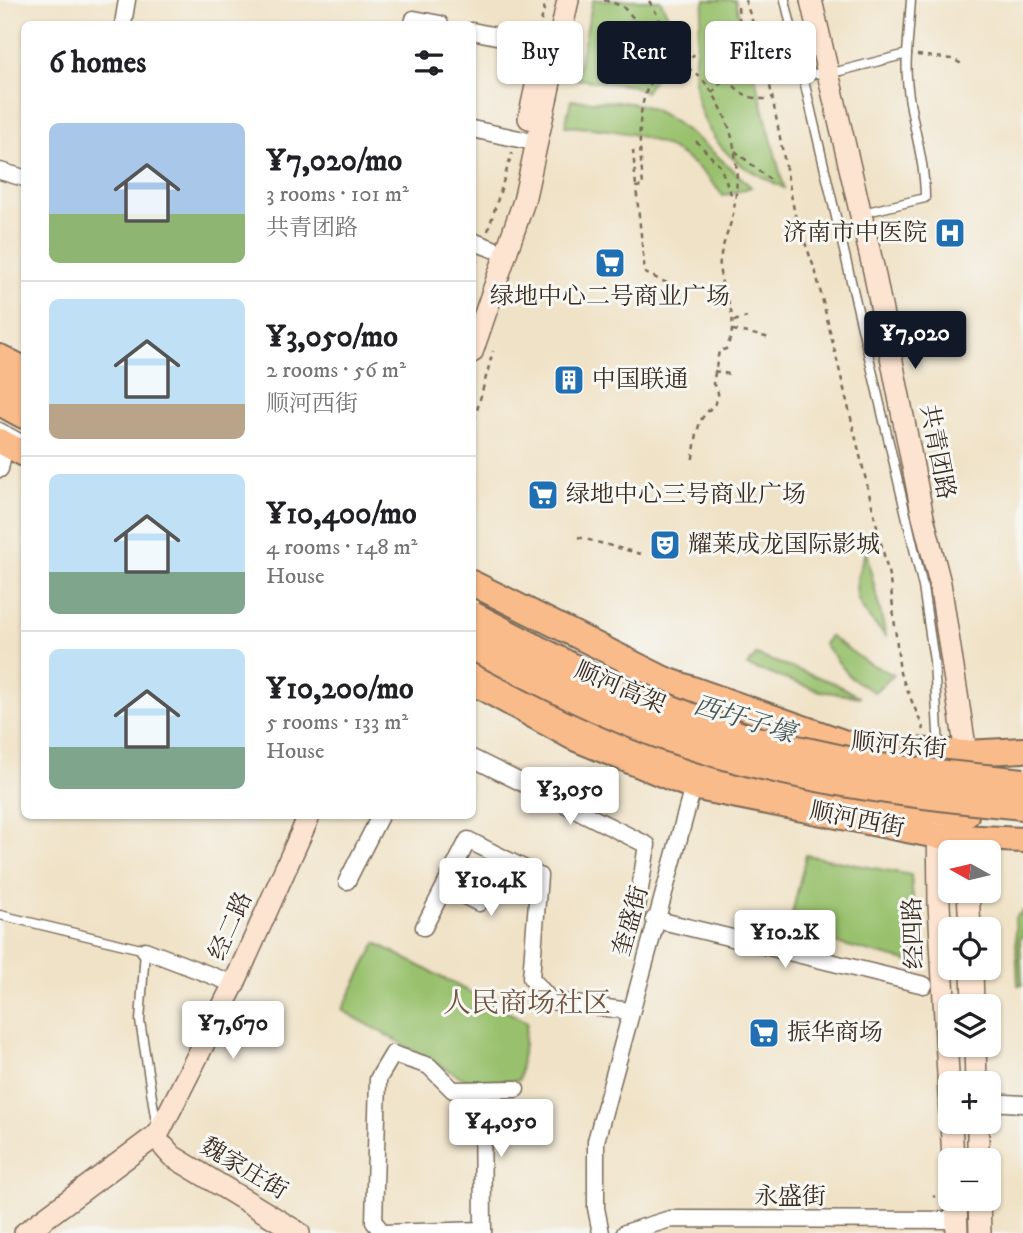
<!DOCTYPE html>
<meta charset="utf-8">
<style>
:root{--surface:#fff;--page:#f6f6f6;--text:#202124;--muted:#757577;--line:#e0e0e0;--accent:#111827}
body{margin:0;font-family:"IM FELL DW Pica","Noto Serif SC",serif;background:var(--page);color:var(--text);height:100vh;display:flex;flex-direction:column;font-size:26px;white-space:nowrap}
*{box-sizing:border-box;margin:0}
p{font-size:23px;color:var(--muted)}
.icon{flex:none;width:38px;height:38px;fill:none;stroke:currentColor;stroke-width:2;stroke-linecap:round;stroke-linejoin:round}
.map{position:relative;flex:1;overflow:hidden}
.drawer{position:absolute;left:21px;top:21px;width:455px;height:798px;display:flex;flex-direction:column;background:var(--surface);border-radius:10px;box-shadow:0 2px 5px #0004}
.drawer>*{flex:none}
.hud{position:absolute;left:497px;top:21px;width:420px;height:63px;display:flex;gap:14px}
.needle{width:46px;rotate:278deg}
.tools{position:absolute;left:938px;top:840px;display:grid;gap:14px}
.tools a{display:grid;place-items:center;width:63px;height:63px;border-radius:10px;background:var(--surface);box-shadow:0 2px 5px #0004;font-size:35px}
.price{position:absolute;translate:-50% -60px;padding:0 16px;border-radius:7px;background:#fff;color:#222;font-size:23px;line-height:46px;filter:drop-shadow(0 2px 4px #0008)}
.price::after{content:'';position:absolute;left:50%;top:42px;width:21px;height:16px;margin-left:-10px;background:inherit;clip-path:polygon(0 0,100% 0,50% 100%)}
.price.on{background:var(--accent);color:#fff}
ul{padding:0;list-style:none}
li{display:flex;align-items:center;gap:21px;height:175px;padding:0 28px}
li+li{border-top:2px solid var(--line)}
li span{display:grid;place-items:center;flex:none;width:196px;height:140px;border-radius:10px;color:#555}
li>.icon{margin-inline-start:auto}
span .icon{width:84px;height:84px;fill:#fffc;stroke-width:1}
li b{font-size:30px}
h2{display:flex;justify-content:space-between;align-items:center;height:84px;padding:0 28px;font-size:30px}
.tag{padding:0 24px;border-radius:10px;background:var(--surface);box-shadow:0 2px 5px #0004;font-size:24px;line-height:63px}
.tag.on{background:var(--accent);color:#fff}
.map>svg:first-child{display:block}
.green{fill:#99c16d;stroke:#6a7646;stroke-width:2}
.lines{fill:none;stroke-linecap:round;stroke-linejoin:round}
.lane-casing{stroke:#7a6a59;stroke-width:11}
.street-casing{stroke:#7a6a59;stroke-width:19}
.secondary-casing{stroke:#7a6a59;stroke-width:24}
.primary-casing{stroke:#7a6a59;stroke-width:28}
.highway-casing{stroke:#7a6a59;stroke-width:32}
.path{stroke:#7a6a59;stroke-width:2.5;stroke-dasharray:5 5;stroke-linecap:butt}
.lane{stroke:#fff;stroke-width:8}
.street{stroke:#fff;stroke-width:16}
.secondary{stroke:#fde4d1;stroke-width:21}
.primary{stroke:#fabb8b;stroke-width:24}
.highway{stroke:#fabb8b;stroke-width:28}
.highway-bridge-casing{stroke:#7a6a59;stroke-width:32;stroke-linecap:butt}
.highway-bridge{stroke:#fabb8b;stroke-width:28}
.labels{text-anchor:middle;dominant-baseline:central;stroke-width:6;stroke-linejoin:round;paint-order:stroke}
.poi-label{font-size:24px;fill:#3b2a1e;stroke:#f6f6f2;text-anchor:start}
.street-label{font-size:24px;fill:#3b2a1e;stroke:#f6f6f2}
.water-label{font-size:26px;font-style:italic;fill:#475859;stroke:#f6f6f2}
.quarter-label{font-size:28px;fill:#72543e;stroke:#f6f6f2}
</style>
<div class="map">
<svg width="1023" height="1233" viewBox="0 0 1023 1233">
<rect width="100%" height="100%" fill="#f6f6f2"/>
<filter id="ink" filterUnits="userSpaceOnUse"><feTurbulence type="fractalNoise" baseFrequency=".0143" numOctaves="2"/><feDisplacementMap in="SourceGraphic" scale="14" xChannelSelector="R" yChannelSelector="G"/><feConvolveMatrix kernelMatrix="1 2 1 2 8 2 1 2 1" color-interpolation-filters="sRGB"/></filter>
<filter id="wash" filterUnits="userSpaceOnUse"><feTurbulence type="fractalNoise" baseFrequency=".00686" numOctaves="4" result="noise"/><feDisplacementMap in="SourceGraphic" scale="28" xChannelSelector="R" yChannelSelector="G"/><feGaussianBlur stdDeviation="1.57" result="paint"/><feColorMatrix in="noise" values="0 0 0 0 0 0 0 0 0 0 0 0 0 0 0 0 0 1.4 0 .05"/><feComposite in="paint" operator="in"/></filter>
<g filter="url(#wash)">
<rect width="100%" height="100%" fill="#f0e2c6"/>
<g class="green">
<path d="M 593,0 L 660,0 C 684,41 669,57 645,92 L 633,86 L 576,79 Z"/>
<path d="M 705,0 L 735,0 L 784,188 C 765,178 743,169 728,154 C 683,110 692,55 705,0 Z"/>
<path d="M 571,100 C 595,102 624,99 647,107 C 676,117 728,165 751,187 L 723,196 C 681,138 632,130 565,126 Z"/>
<path d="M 866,551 L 886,636 C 854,604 849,593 866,551 Z"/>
<path d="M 830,636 L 866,662 L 894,675 L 874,692 L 851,678 L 824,644 Z"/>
<path d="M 756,655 L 834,683 L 860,697 L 820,691 L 747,666 Z"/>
<path d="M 806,855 L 911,875 L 918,964 L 788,931 Z"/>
<path d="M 1023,911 L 1023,937 L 1020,938 L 1022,985 L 1018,985 L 1015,918 Z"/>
<path d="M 376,943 L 527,1022 L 519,1080 L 468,1081 L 342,1010 Z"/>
</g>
</g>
<g filter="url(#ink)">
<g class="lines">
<g class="lane-casing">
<g id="lane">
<path d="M 785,0 L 923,587 L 934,661 L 939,750"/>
<path d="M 804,75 L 840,71 L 907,54 L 911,0"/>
<path d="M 863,213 L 925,198 C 925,149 903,103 907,54"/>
<path d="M 0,427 L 24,440"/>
<path d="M 0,915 L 145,950 L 140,1021 L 157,1129"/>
</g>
</g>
<g class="street-casing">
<g id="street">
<path d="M 123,24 L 127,0"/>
<path d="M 413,24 L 414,19 L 440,24"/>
<path d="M 472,31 L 545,46"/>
<path d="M 472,129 L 524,140"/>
<path d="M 0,171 L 24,178"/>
<path d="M 472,241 L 493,249"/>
<path d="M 0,469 L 5,444"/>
<path d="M 472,758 L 647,845 L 636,914"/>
<path d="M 347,881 L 380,816"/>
<path d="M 445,886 L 479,903 L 501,857"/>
<path d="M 654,919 L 924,985"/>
<path d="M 424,927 L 468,840 L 539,876 L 531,978 L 551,1001 L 630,1011"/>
<path d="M 145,950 L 234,984"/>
<path d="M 482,1089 L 483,1233"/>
<path d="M 989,1102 L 1023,1104"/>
<path d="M 483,1230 L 383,1233 L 374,1222 L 378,1079 L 393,1054 L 429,1066 L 453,1090 L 516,1089"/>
<path d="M 601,1233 L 596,1208 L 596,1141 L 693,787"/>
<path d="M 625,1233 L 670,1219 L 957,1220"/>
</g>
</g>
<g class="secondary-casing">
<g id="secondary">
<path d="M 811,0 L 874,271 L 923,517 L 940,583 L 966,753 L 966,769"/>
<path d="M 529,118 L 544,50"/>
<path d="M 472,352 L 524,201 L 568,0"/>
<path d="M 938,819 L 939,904 L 950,1113"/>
<path d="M 968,891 L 970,929"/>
<path d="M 972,968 L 973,1006"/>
<path d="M 975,1045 L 976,1083"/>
<path d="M 951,1122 L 953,1160"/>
<path d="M 978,1122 L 978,1160"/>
<path d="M 164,1147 L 172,1156 L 299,1233"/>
<path d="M 956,1199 L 957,1233"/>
<path d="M 979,1199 L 980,1233"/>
<path d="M 25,1233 L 158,1134 L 234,984 L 309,816"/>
</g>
</g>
<g class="primary-casing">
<g id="primary">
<path d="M 0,357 L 24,369"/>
<path d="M 0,441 L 24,454"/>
<path d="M 472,583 L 664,679 L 857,747 L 966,753 L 1023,750"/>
<path d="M 472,682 L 574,738 L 693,787 L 937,836 L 1023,840"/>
<path d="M 840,800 L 966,815"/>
</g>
</g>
<g class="highway-casing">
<g id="highway">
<path d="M 0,377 L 24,389"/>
<path d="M 0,401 L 24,414"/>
<path d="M 472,663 L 573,715 L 678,758 L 858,801"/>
<path d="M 807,742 L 857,747"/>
</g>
</g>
<g class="path">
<path d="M 604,0 L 622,6 L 651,36 L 659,18"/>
<path d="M 745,0 L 764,55 L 795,215 L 816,273 L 890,580 L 900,673 L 924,730"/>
<path d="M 649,1 C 671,35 666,44 650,78"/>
<path d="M 539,31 L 546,0"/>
<path d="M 651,36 L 648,50 L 654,70"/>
<path d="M 917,55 L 952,59 L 962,64"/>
<path d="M 686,66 L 694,54"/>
<path d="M 729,80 L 741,38 L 738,7"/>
<path d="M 712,93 L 720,83 L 729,80 C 740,94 749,99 767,99"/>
<path d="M 696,141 L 720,166 L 733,199"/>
<path d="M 633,150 L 636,187"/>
<path d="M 735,151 L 773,182"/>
<path d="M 488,231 L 512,153"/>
<path d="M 472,272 L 477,260"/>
<path d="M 676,287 L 645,273 L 636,187 L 643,186 C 640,144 632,99 662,65 C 681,61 695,70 707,85 C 735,123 742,168 733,214 C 730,229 722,244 720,260 C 716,293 745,310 726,349 L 719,351 L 713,384 C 728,401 706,408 700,422 C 696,434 695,449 692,462"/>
<path d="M 734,321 L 747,317"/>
<path d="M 733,330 L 771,338"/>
<path d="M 714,371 L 729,374"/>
<path d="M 472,429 L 493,351"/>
<path d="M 578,537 L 641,554"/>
<path d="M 994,1170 L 994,1188"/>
<path d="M 941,1173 L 942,1188"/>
<path d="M 933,1196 L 935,1197"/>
</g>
<use href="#lane" class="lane"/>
<use href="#street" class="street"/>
<use href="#secondary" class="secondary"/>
<use href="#primary" class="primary"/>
<use href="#highway" class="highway"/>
<g class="highway-bridge-casing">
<g id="highway-bridge">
<path d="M 472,616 L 601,683 L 747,739 L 879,768 L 1023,783"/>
<path d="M 472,645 C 539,680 604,715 674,739 C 786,778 906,794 1023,805"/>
</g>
</g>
<use href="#highway-bridge" class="highway-bridge"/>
</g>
</g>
<defs>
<g id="hospital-square" transform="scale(1.575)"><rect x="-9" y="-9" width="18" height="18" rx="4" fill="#1f6fb2" stroke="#f6f6f2"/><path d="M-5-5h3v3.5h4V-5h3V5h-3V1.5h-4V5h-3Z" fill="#fff"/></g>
<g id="supermarket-square" transform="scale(1.575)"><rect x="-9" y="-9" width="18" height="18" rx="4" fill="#1f6fb2" stroke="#f6f6f2"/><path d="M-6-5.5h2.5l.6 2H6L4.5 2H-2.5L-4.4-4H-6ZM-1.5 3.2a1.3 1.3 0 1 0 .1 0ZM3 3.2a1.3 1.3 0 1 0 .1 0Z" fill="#fff"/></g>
<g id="building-square" transform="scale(1.575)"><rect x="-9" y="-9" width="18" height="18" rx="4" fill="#1f6fb2" stroke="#f6f6f2"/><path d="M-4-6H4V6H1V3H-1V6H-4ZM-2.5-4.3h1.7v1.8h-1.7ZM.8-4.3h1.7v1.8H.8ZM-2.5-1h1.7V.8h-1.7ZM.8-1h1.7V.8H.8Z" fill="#fff"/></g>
<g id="theatre-square" transform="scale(1.575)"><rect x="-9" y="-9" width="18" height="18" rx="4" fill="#1f6fb2" stroke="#f6f6f2"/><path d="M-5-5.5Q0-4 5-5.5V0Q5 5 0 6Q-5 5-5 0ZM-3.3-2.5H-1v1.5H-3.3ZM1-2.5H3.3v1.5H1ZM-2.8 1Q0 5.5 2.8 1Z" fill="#fff"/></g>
</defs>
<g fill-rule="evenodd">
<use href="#hospital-square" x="950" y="233"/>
<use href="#supermarket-square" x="610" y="263"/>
<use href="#building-square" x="569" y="380"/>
<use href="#supermarket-square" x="543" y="495"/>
<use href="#theatre-square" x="665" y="545"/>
<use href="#supermarket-square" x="764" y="1033"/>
</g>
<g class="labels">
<g class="poi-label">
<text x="927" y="233" text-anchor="end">济南市中医院</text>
<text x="610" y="297" text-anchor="middle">绿地中心二号商业广场</text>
<text x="592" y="380">中国联通</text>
<text x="566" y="495">绿地中心三号商业广场</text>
<text x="688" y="545">耀莱成龙国际影城</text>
<text x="787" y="1033">振华商场</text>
</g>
<g class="street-label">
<text transform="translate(937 452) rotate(79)">共青团路</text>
<text transform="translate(620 688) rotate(23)">顺河高架</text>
<text transform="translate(899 746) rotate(5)">顺河东街</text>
<text transform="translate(857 820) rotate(11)">顺河西街</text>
<text transform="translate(631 921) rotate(-74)">奎盛街</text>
<text transform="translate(231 926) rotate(-66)">经二路</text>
<text transform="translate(914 933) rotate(-92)">经四路</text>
<text transform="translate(244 1169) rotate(31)">魏家庄街</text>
<text x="790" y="1197">永盛街</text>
</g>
<g class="water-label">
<text transform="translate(744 720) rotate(17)">西圩子壕</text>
</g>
<g class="quarter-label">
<text x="527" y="1003">人民商场社区</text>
</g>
</g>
</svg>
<div class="tools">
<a><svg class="needle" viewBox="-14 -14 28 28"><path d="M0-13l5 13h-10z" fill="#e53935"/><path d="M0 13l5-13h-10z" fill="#757577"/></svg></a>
<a><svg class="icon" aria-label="locate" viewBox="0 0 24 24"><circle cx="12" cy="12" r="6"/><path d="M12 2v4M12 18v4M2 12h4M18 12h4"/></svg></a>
<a><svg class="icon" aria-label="layers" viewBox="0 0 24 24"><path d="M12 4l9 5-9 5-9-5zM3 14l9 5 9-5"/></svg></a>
<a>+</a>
<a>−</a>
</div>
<b class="price on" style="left:915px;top:371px">¥7,020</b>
<b class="price" style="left:570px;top:827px">¥3,050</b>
<b class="price" style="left:491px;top:918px">¥10.4K</b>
<b class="price" style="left:785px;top:970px">¥10.2K</b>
<b class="price" style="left:233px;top:1061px">¥7,670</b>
<b class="price" style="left:501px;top:1159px">¥4,050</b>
<div class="hud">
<a class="tag">Buy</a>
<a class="tag on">Rent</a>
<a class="tag">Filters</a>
</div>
<section class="drawer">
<h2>6 homes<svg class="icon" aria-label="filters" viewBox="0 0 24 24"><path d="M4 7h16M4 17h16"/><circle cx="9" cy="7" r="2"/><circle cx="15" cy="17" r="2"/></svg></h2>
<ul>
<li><span style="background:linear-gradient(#a9c7e8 65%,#8fb573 0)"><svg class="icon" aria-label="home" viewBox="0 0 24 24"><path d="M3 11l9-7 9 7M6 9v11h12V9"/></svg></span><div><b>¥7,020/mo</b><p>3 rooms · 101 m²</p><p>共青团路</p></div></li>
<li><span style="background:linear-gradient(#bfe0f5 75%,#b9a48a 0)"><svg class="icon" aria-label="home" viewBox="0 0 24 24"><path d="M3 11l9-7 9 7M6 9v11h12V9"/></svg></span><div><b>¥3,050/mo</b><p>2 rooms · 56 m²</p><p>顺河西街</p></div></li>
<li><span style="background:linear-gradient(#bfe0f5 70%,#7fa58c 0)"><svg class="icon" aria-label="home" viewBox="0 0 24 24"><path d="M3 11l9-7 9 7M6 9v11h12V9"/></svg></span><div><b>¥10,400/mo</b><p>4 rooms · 148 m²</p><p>House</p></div></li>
<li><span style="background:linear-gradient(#bfe0f5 70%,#7fa58c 0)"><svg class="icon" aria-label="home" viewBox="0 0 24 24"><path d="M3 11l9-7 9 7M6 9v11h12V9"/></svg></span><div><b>¥10,200/mo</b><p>5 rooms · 133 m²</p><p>House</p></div></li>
</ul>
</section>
</div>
